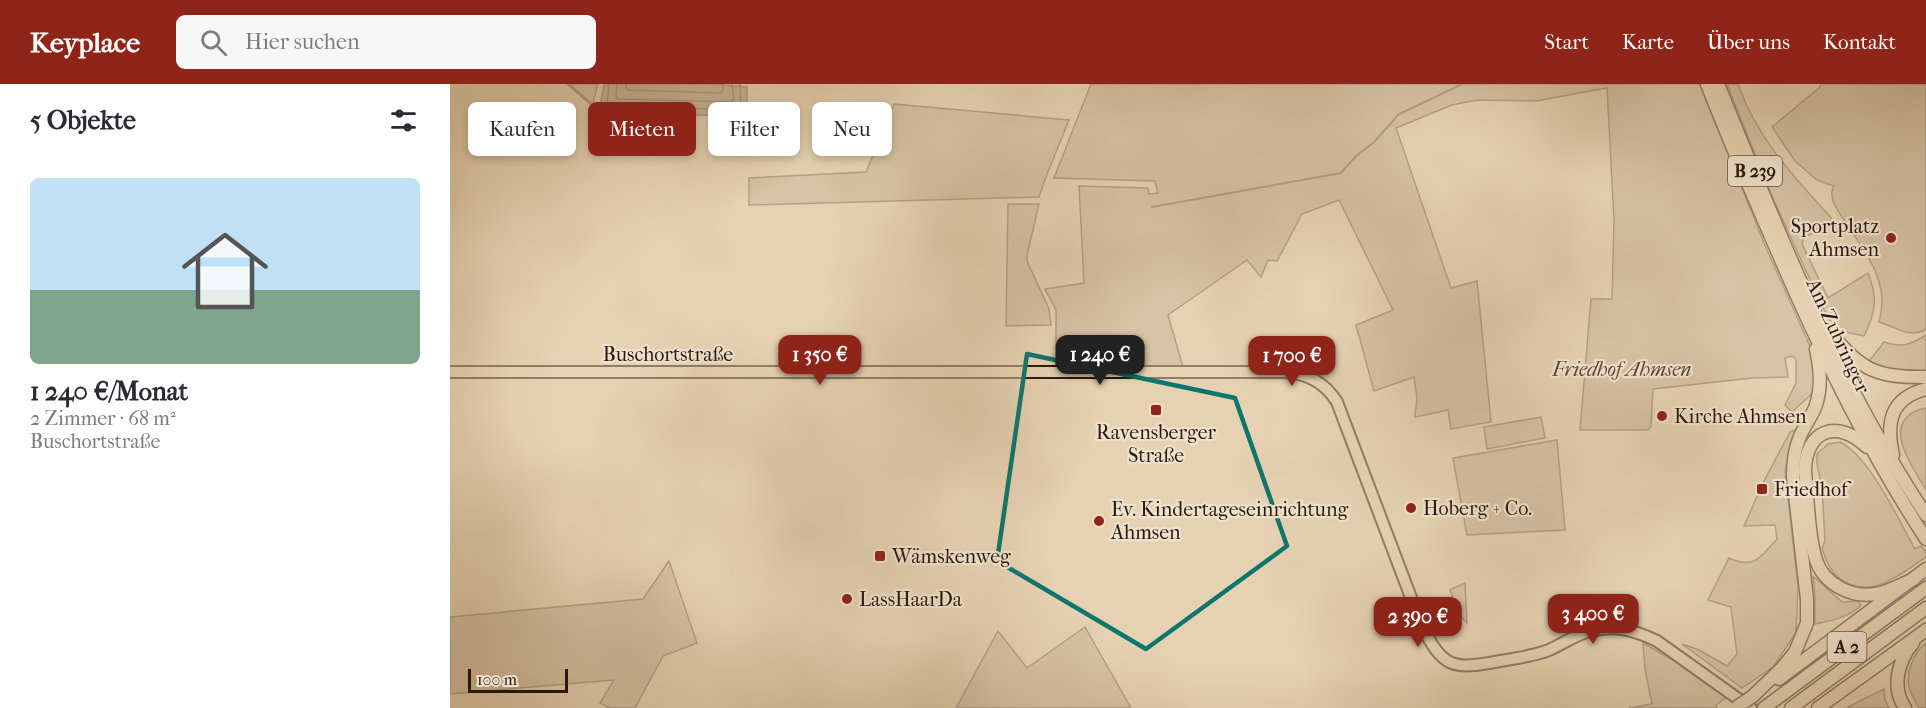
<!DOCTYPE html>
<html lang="de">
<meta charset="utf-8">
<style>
:root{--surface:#fff;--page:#f7f7f7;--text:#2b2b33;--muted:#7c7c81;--accent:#8f2418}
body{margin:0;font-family:"IM FELL French Canon",serif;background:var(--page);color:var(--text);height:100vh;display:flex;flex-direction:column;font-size:22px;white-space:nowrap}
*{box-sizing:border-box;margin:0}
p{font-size:20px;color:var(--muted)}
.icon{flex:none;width:33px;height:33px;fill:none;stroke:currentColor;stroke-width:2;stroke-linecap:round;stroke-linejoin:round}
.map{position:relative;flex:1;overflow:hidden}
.drawer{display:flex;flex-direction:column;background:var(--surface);width:450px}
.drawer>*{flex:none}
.top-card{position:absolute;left:18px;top:18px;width:570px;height:54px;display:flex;gap:12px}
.scale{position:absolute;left:18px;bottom:15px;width:100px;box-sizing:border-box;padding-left:6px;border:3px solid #2a180c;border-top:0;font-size:16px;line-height:21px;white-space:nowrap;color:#2a180c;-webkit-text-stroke:4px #efe2cd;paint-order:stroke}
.price{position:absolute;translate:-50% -51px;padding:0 14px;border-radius:12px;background:var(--accent);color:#fff;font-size:20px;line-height:39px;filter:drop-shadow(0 2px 3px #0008)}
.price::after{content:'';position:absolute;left:50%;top:36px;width:18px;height:14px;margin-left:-9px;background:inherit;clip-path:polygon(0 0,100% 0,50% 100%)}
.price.on{background:#222;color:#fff}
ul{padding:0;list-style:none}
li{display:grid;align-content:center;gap:12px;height:318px;padding:0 30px}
li span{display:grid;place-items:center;height:186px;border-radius:9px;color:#555}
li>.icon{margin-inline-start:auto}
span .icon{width:108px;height:108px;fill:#fffc;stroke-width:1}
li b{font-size:26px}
h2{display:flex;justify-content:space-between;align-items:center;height:72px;padding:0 30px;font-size:26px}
.pill{padding:0 21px;border-radius:9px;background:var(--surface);box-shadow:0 3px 9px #0003;font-size:21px;line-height:54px}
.pill.on{background:var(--accent);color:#fff}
header{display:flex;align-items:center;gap:36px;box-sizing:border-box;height:84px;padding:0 30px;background:var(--accent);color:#fff}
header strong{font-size:28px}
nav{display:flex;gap:33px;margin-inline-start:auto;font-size:21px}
.search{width:420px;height:54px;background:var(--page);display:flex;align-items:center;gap:15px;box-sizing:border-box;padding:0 21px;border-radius:9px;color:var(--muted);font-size:22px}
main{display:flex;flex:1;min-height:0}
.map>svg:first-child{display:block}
.green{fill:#c6b296;stroke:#786551;stroke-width:1.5}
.water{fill:#a6937a;stroke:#74624e;stroke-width:1.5}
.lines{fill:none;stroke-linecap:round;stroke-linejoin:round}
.shore{stroke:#685643;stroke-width:1.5}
.stream{stroke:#74624e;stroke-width:2}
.major-casing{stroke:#2a180c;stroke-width:14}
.highway-casing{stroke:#2a180c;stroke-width:15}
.major{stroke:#e6d2b2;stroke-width:10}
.highway{stroke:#e6d2b2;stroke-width:12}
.highway-bridge-casing{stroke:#2a180c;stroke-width:15;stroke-linecap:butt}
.highway-bridge{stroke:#e6d2b2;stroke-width:12}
.marked{fill:none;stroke:#0f766e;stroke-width:4.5;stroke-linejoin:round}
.poi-dot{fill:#8f2418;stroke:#efe2cd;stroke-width:2}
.labels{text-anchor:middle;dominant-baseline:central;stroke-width:4.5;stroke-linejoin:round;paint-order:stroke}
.shield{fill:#efe2cd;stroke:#655546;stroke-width:1.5}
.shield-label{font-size:18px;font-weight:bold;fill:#2a180c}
.poi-label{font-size:20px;fill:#2a180c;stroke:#efe2cd;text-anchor:start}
.street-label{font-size:20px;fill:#2a180c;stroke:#efe2cd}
.park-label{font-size:20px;font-style:italic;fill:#594635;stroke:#efe2cd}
</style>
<header>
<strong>Keyplace</strong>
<div class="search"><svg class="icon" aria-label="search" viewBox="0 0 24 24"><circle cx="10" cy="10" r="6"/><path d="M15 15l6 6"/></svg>Hier suchen</div>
<nav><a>Start</a><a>Karte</a><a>Über uns</a><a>Kontakt</a></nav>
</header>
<main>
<section class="drawer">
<h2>5 Objekte<svg class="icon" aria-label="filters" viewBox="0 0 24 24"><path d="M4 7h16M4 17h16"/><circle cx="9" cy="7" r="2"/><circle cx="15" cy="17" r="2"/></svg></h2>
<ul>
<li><span style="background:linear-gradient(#bfe0f5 60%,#7fa58c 0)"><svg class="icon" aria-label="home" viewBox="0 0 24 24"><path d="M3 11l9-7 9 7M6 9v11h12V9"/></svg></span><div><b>1 240 €/Monat</b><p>2 Zimmer · 68 m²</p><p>Buschortstraße</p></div></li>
</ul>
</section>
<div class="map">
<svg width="1476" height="624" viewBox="0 0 1476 624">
<rect width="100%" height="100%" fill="#e6d2b2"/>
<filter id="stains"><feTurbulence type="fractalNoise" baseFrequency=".00333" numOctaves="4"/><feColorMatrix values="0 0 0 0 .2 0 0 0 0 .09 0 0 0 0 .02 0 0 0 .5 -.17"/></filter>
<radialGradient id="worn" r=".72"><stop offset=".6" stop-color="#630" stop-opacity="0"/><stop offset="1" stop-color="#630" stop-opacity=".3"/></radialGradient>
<g class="green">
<path d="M 117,0 L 148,0 L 142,22 Z"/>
<path d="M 641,0 L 1250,0 L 1314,159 L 1363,269 L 1365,292 L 1364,308 L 1342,328 L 1335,321 L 1346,299 L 1346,275 L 1342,272 L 1335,274 L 1338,293 L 1302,294 L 1203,305 L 1201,342 L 1198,346 L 1130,346 L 1141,215 L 1162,215 L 1164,136 L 1157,4 L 1086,17 L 1027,16 L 1002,21 L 946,44 L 1001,204 L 1027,197 L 1041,338 L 1001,345 L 998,326 L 965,333 L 967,314 L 964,293 L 924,307 L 906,241 L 943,226 L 889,116 L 852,130 L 827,177 L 818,176 L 811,193 L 797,176 L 718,231 L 733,283 L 611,285 L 606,282 L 606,226 L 595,205 L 634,199 L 629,102 L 698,104 L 699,110 L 708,109 L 705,97 L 604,94 Z"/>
<path d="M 1277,0 L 1288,0 C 1307,55 1345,94 1383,136 L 1354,154 L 1352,160 L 1378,214 L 1418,189 C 1428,214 1426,228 1414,252 L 1395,248 L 1388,252 L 1374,226 L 1321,110 Z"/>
<path d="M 1371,0 L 1476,0 L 1476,245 C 1460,255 1446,243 1429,238 C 1441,198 1415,168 1394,136 C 1389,129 1382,119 1382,111 C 1381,108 1383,105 1384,102 L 1367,96 L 1345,77 L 1322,43 L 1369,4 Z"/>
<path d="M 444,20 L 619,36 L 595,95 L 589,113 L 299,121 L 299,94 L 416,88 Z"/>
<path d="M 558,120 L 589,120 L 577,171 L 577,177 L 599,225 L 601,241 L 556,242 Z"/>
<path d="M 1476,251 L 1476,288 C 1457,287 1440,287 1422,280 L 1420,276 L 1434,258 C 1452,264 1460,261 1476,251 Z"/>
<path d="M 1476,324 L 1476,406 C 1465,386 1434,346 1462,329 C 1466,326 1472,325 1476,324 Z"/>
<path d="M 1091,333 L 1095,354 L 1037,365 L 1034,343 Z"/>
<path d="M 1348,345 L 1340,363 L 1335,387 L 1348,503 L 1346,549 L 1323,583 L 1292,604 L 1232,560 L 1249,566 L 1277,582 L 1287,570 L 1281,523 L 1258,516 L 1279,474 C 1305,486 1310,473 1327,455 L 1325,441 L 1294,442 L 1314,397 L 1340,348 Z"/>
<path d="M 1107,356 L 1115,446 L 1017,451 L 1003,374 Z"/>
<path d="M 1390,358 C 1420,373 1448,435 1465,465 L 1471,462 L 1476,468 L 1476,473 C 1452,489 1425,514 1395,498 C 1382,491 1376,478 1372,464 L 1375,457 L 1372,403 L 1367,380 L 1367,370 L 1378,360 Z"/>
<path d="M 219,477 L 247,559 L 213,572 L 185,624 L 160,624 L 150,619 L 164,596 L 0,610 L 0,533 L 193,515 Z"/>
<path d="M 1363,492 L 1392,518 L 1407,517 L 1411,521 C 1401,533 1379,537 1365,540 L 1365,512 Z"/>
<path d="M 1015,499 L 1017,539 L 1008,529 L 1000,506 Z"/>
<path d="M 635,543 L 681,624 L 506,624 L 548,547 L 577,584 Z"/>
<path d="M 1193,559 L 1223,576 L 1277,613 L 1266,621 L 1267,624 L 1179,624 L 1202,620 L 1195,585 Z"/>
<path d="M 1476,559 L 1476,624 L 1469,624 C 1466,618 1460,609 1459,602 C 1456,587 1464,568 1476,559 Z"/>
<path d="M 1434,605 L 1435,616 L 1439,624 L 1398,624 L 1398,623 Z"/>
</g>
<path class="water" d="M 154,0 L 262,0 L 297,3 L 297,32 L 149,29 Z"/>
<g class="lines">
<g class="shore">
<path d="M 159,0 L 157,19 L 159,22 L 288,26 L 291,23 L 290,0"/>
<path d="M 167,0 L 166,12 L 168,15 L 281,18 L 284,15 L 282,0"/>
<path d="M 176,0 L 176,4 L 178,6 L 271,9 L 273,6 L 273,0"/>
</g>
<g class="stream">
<path d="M 119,0 L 141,19"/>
<path d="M 147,24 L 147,29"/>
<path d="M 702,123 L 891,89 L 906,72 L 924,58 L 949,30 L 960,25 L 1012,0"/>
<path d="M 613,294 L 714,293"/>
</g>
<g class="major-casing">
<path id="major" d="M 0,288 L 835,288 C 859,290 875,299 887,318 L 971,540 C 993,585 1003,586 1050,577 C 1067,574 1084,572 1099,566 C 1113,560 1126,550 1141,547 C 1165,540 1186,547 1207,557 L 1301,624"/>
</g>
<g class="highway-casing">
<g id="highway">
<path d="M 1257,0 C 1281,62 1308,123 1335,185 C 1376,278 1420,370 1476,455"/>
<path d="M 1268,0 C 1328,147 1387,298 1476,431"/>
<path d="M 1380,248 C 1410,286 1427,294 1476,293"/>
<path d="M 1417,363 C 1387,334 1355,346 1355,388 C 1358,415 1358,451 1366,476 C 1374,500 1401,514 1425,510 C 1439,508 1452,500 1464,495"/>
<path d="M 1443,371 C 1436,339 1440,314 1476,305"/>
<path d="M 1329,595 L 1476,485"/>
<path d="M 1303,612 L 1333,583 L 1345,568 L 1357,539 L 1357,515 L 1343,393 C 1343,380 1344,367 1349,355 C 1353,343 1362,333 1366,321 C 1372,302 1370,284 1366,265"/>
<path d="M 1314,624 L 1476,504"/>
<path d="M 1341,624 L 1476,524"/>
<path d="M 1368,624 L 1476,546"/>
<path d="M 1455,624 C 1441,603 1448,577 1463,559"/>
</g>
</g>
<use href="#major" class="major"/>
<use href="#highway" class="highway"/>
<g class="highway-bridge-casing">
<path id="highway-bridge" d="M 1287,623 L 1303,612"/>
</g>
<use href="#highway-bridge" class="highway-bridge"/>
</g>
<path d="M0 0H1476V624H0ZM 577,270 L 785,314 L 837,462 L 696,565 L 547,477 Z" fill="#e6d2b2" fill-opacity=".55" fill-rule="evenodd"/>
<path class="marked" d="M 577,270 L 785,314 L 837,462 L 696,565 L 547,477 Z"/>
<g class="poi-dot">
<circle cx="1441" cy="154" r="6"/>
<rect x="700" y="320" width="12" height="12" rx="3"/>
<circle cx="1212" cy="332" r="6"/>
<rect x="1306" y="399" width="12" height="12" rx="3"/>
<circle cx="961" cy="424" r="6"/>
<circle cx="649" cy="437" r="6"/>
<rect x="424" y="466" width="12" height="12" rx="3"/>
<circle cx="397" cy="515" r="6"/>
</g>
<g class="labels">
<g class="shield">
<rect x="1278" y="72" width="54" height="30" rx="4.5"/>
<rect x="1377.5" y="548" width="39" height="30" rx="4.5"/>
</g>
<g class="shield-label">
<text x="1305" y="87">B 239</text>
<text x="1397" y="563">A 2</text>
</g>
<g class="poi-label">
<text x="1429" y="142" text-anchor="end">Sportplatz<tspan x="1429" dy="23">Ahmsen</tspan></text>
<text x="1224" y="332">Kirche Ahmsen</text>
<text x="706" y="348" text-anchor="middle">Ravensberger<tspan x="706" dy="23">Straße</tspan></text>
<text x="1324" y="405">Friedhof</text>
<text x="973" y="424">Hoberg + Co.</text>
<text x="661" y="425">Ev. Kindertageseinrichtung<tspan x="661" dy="23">Ahmsen</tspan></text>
<text x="442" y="472">Wämskenweg</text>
<text x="409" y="515">LassHaarDa</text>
</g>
<g class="street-label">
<text transform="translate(1388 252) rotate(65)">Am Zubringer</text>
<text x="218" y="270">Buschortstraße</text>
</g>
<g class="park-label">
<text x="1172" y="285">Friedhof Ahmsen</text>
</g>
</g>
<rect width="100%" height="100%" filter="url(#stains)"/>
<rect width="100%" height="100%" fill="url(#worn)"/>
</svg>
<div class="scale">100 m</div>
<b class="price" style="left:370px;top:302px">1 350 €</b>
<b class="price on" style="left:650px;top:302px">1 240 €</b>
<b class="price" style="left:842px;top:303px">1 700 €</b>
<b class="price" style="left:1143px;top:561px">3 400 €</b>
<b class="price" style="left:968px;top:564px">2 390 €</b>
<div class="top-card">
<a class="pill">Kaufen</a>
<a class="pill on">Mieten</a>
<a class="pill">Filter</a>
<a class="pill">Neu</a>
</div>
</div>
</main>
